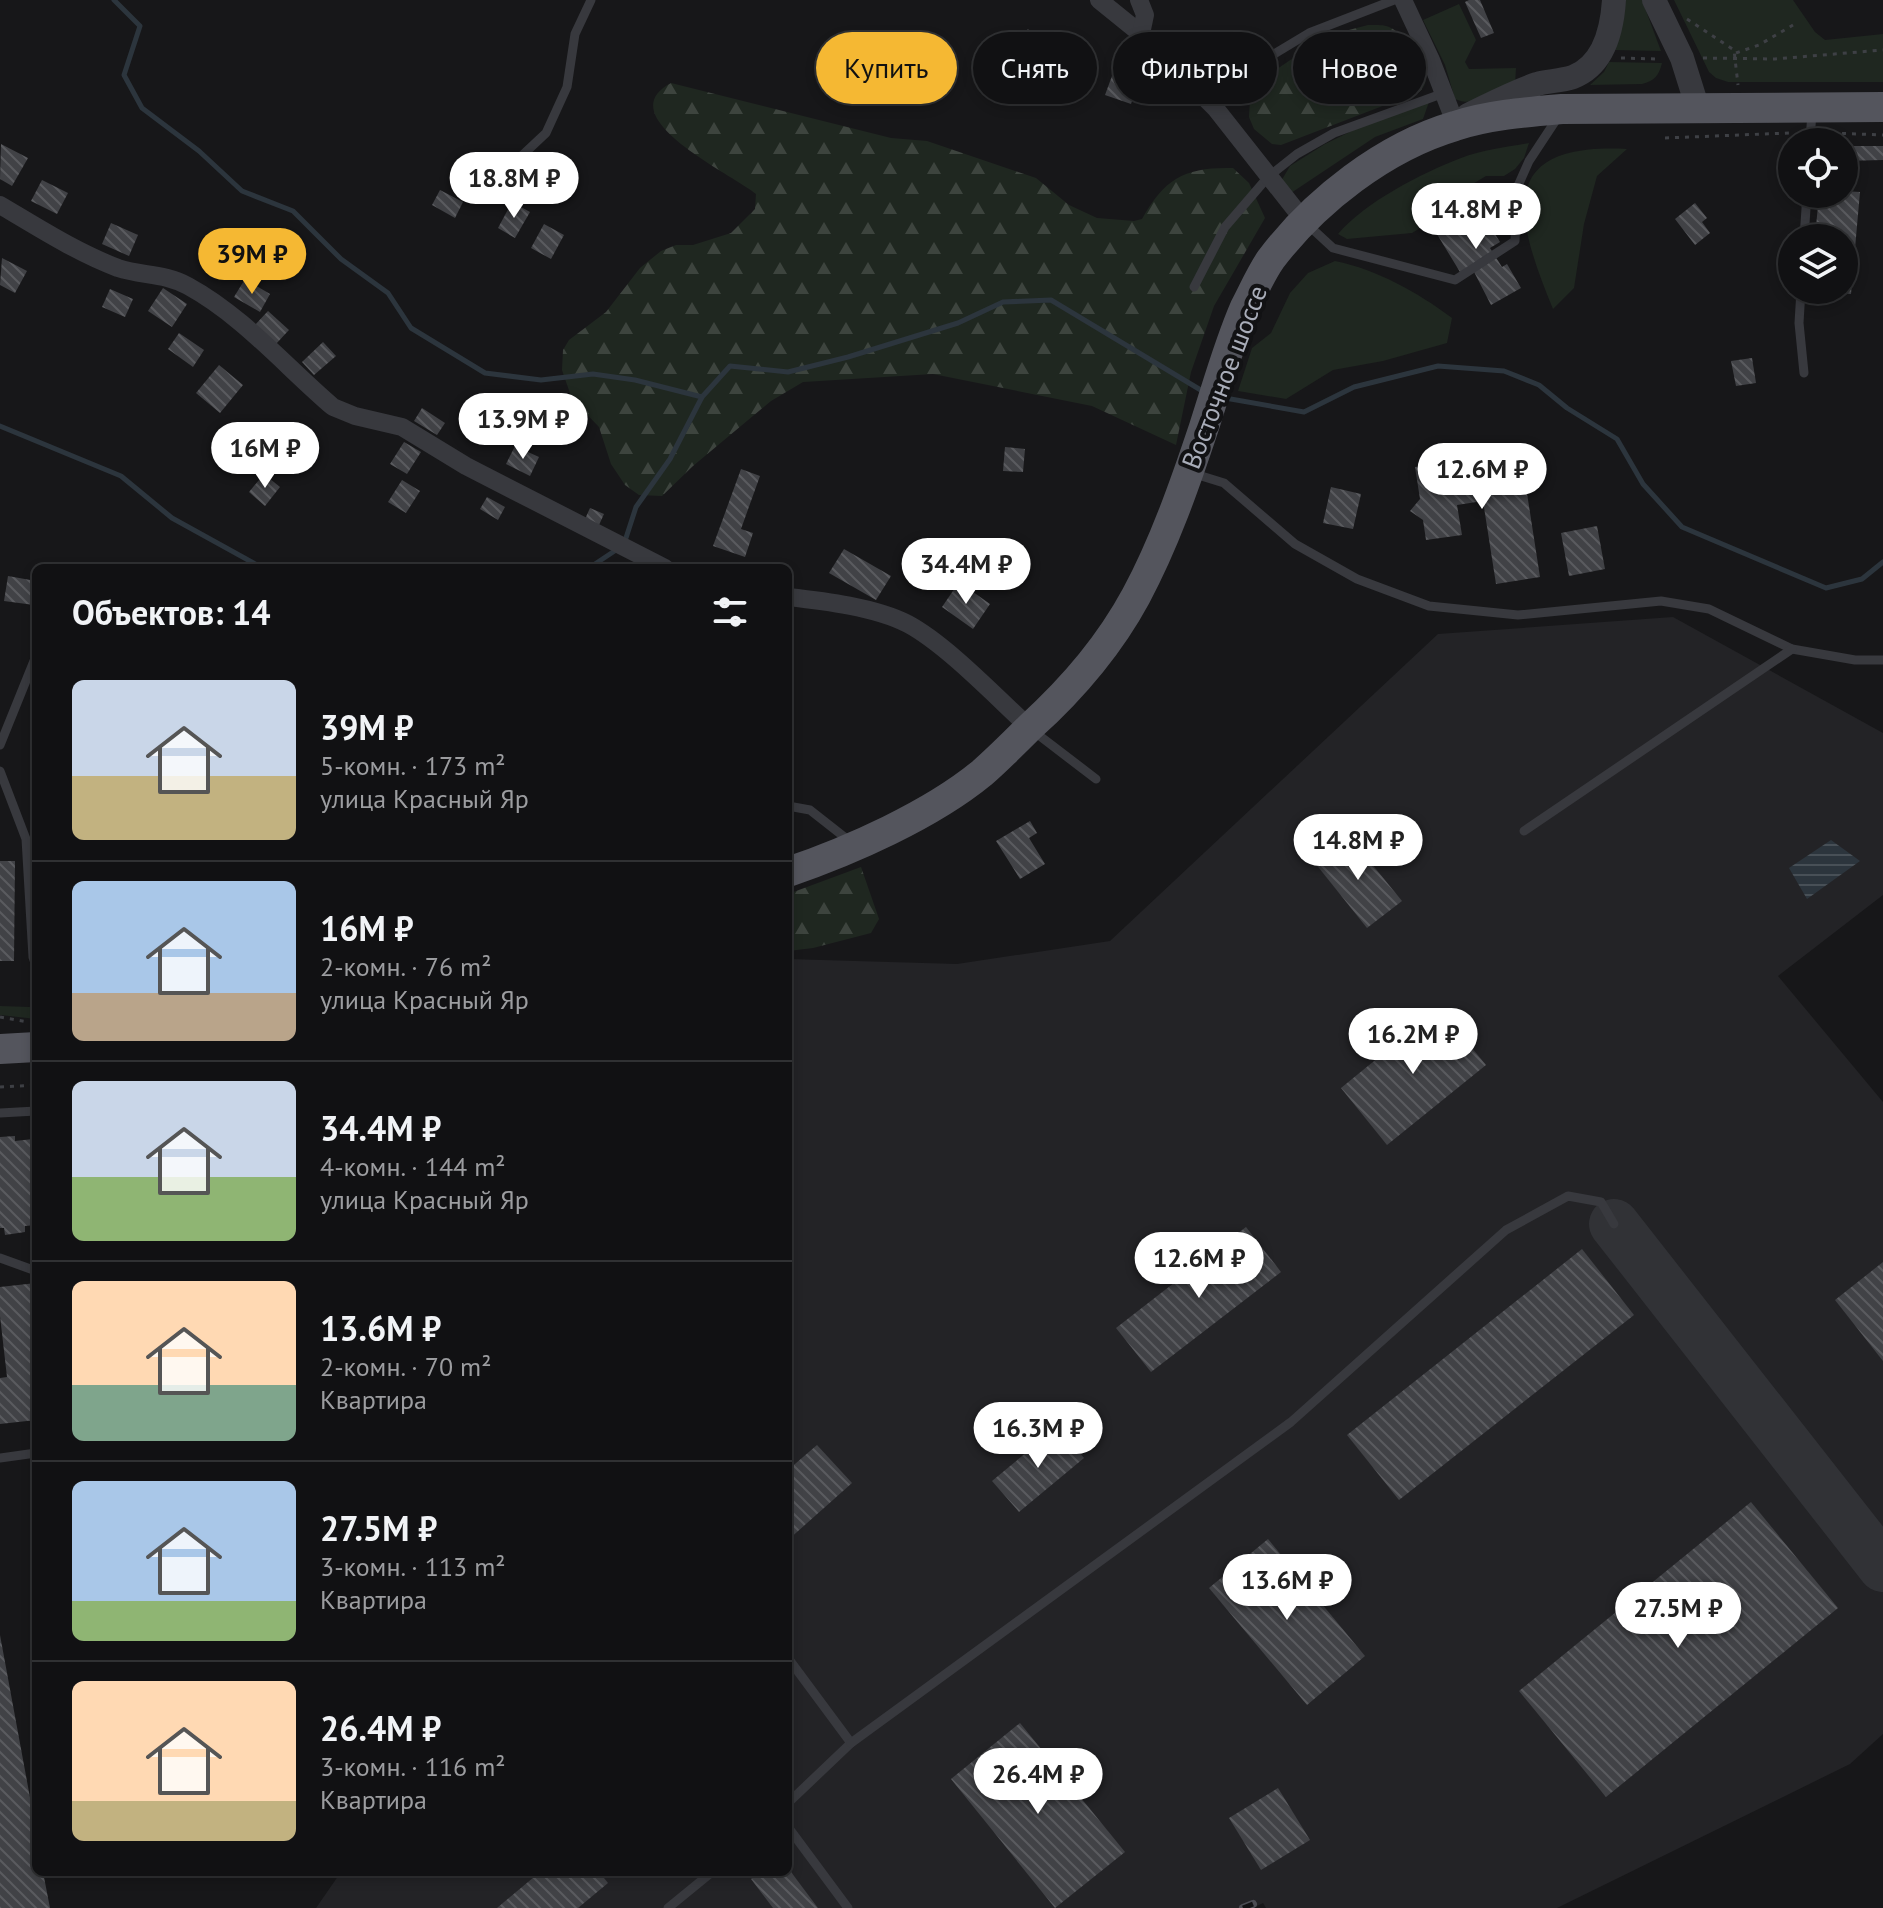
<!DOCTYPE html>
<html lang="ru">
<meta charset="utf-8">
<style>
:root{--surface:#111113;--page:#1e1f21;--text:#f1f3f6;--muted:#9c9da0;--line:#303133;--accent:#f5b833}
body{margin:0;font-family:"PT Sans",sans-serif;background:var(--page);color:var(--text);height:100vh;display:flex;flex-direction:column;font-size:30px;white-space:nowrap}
*{box-sizing:border-box;margin:0}
p{font-size:26px;color:var(--muted)}
.icon{flex:none;width:44px;height:44px;fill:none;stroke:currentColor;stroke-width:2;stroke-linecap:round;stroke-linejoin:round}
.map{position:relative;flex:1;overflow:hidden}
.drawer{position:absolute;left:32px;top:564px;width:760px;height:1312px;display:flex;flex-direction:column;background:var(--surface);border-radius:12px;box-shadow:0 4px 12px #0003,0 0 0 2px var(--line)}
.drawer>*{flex:none}
.top-card{position:absolute;left:816px;top:32px;width:760px;height:72px;display:flex;gap:16px}
.fabs{position:absolute;left:1778px;top:128px;display:grid;gap:16px}
.fabs a{display:grid;place-items:center;width:80px;height:80px;border-radius:50%;background:var(--surface);box-shadow:0 4px 12px #0003,0 0 0 2px var(--line);font-size:40px}
.price{position:absolute;translate:-50% -68px;padding:0 18px;border-radius:28px;background:#fff;color:#222;font-size:26px;line-height:52px;filter:drop-shadow(0 2px 4px #0008)}
.price::after{content:'';position:absolute;left:50%;top:48px;width:24px;height:18px;margin-left:-12px;background:inherit;clip-path:polygon(0 0,100% 0,50% 100%)}
.price.active{background:var(--accent);color:#111}
ul{padding:0;list-style:none}
li{display:flex;align-items:center;gap:24px;height:200px;padding:0 40px}
li+li{border-top:2px solid var(--line)}
li span{display:grid;place-items:center;flex:none;width:224px;height:160px;border-radius:12px;color:#555}
li>.icon{margin-inline-start:auto}
span .icon{width:96px;height:96px;fill:#fffc;stroke-width:1}
li b{font-size:34px}
h2{display:flex;justify-content:space-between;align-items:center;height:96px;padding:0 40px;font-size:34px}
.pill{padding:0 28px;border-radius:36px;background:var(--surface);box-shadow:0 4px 12px #0003,0 0 0 2px var(--line);font-size:28px;line-height:72px}
.pill.active{background:var(--accent);color:#111}
.map>svg:first-child{display:block}
.built{fill:#232326}
.green{fill:#1f2720}
.forest{fill:url(#forest-firs)}
.water{fill:url(#water-rules)}
.lines{fill:none;stroke-linecap:round;stroke-linejoin:round}
.stream{stroke:#2c353d;stroke-width:5}
.taxiway{stroke:#313236;stroke-width:50}
.building{fill:url(#building-back-hatch)}
.path{stroke:#3e4045;stroke-width:3;stroke-dasharray:4 6;stroke-linecap:butt}
.service{stroke:#38393e;stroke-width:9}
.minor{stroke:#38393e;stroke-width:18}
.tertiary{stroke:#38393e;stroke-width:24}
.primary{stroke:#54555d;stroke-width:30}
.rail-casing{stroke:#4b4c53;stroke-width:8}
.rail{stroke:#121214;stroke-width:5;stroke-dasharray:15;stroke-linecap:butt}
.labels{text-anchor:middle;dominant-baseline:central;stroke-width:8;stroke-linejoin:round;paint-order:stroke}
.street-label{font-size:26px;fill:#a9adb9;stroke:#121214}
</style>
<div class="map">
<svg width="1883" height="1908" viewBox="0 0 1883 1908">
<defs>
<pattern id="forest-firs" width="22" height="20" patternUnits="userSpaceOnUse" patternTransform="scale(2)"><rect width="22" height="20" fill="#1f2720"/><path d="M5 1l3.5 6h-7zM16 11l3.5 6h-7z" fill="#3d443e"/></pattern>
<pattern id="water-rules" width="6" height="5" patternUnits="userSpaceOnUse" patternTransform="scale(2)"><rect width="6" height="5" fill="#2c353d"/><path d="M0 2.5h6" fill="none" stroke="#485057"/></pattern>
<pattern id="building-back-hatch" width="6" height="6" patternUnits="userSpaceOnUse" patternTransform="scale(2)"><rect width="6" height="6" fill="#414246"/><path d="M-1 5l2 2M0 0l6 6M5-1l2 2" fill="none" stroke="#5a5b5f"/></pattern>
</defs>
<rect width="100%" height="100%" fill="#171719"/>
<path class="built" d="M 1673,617 L 1883,733 L 1883,895 L 1778,976 L 1883,1102 L 1883,1734 L 1850,1764 L 1557,1908 L 1266,1908 L 1263,1903 L 1253,1908 L 316,1908 L 341,1872 L 788,1872 L 788,959 L 957,964 L 1110,941 L 1438,634 Z"/>
<g class="green">
<path d="M 1626,0 L 1642,0 L 1661,51 L 1613,50 Z"/>
<path d="M 1674,0 L 1793,0 L 1815,32 L 1825,40 L 1883,34 L 1883,82 L 1728,82 L 1716,78 L 1709,72 Z"/>
<path d="M 1459,4 L 1476,40 L 1465,62 L 1469,69 L 1516,68 L 1515,85 C 1498,93 1475,108 1455,99 L 1445,65 L 1423,20 Z"/>
<path d="M 1609,62 L 1662,63 C 1659,76 1654,81 1642,84 L 1590,85 L 1604,72 Z"/>
<path d="M 1429,102 L 1423,119 L 1375,137 L 1291,193 L 1277,188 L 1290,166 L 1325,144 L 1366,124 Z"/>
<path d="M 1529,143 L 1524,158 L 1515,169 L 1504,176 L 1486,176 L 1461,191 L 1460,204 L 1412,233 L 1347,239 L 1338,234 C 1365,202 1422,173 1461,158 C 1482,150 1506,147 1529,143 Z"/>
<path d="M 1627,149 L 1597,176 L 1584,224 L 1574,288 L 1553,309 C 1515,217 1495,142 1627,149 Z"/>
<path d="M 1335,261 C 1378,270 1417,292 1452,318 L 1447,343 L 1383,361 L 1333,370 L 1286,399 L 1238,391 L 1252,348 L 1271,333 L 1290,293 L 1308,273 Z"/>
<path d="M 36,1002 L 36,1019 L 0,1015 L 0,1006 L 30,1007 Z"/>
</g>
<g class="forest">
<path d="M 1368,25 C 1377,25 1386,24 1393,29 C 1410,40 1439,76 1419,92 L 1281,145 L 1272,144 L 1254,129 L 1249,117 L 1250,100 L 1255,88 L 1268,75 L 1326,36 Z"/>
<path d="M 671,83 L 891,138 L 927,141 L 1036,178 L 1069,205 L 1097,218 L 1134,221 L 1142,219 C 1165,178 1185,167 1233,168 L 1249,183 L 1265,218 L 1214,306 L 1191,372 L 1176,445 L 1092,406 L 933,374 L 803,382 L 771,401 L 693,466 L 662,496 L 639,495 L 625,485 L 611,464 L 599,427 L 572,399 L 562,370 L 563,350 L 569,340 L 606,312 L 640,268 L 661,251 L 676,245 L 693,245 L 731,233 L 755,209 L 756,194 C 734,175 607,117 671,83 Z"/>
<path d="M 861,867 L 879,919 L 871,933 L 813,948 L 788,951 L 788,894 Z"/>
</g>
<path class="water" d="M 1831,840 L 1860,861 L 1807,899 L 1789,868 Z"/>
<g class="lines">
<g class="stream">
<path d="M 114,0 L 140,26 L 124,75 L 142,108 L 199,151 L 242,191 L 293,211 L 341,259 L 388,293 L 411,328 L 485,373 L 541,380 L 593,374 L 635,380 L 702,397 L 730,366 L 788,372 L 848,357 L 958,323 L 1003,302 L 1051,300 L 1204,392"/>
<path d="M 1225,398 L 1304,412 L 1354,387 L 1438,366 L 1504,371 L 1539,385 L 1567,408 L 1617,439 L 1643,484 L 1682,527 L 1826,588 L 1862,579 L 1883,562"/>
<path d="M 0,426 L 121,476 L 172,518 L 259,566 L 275,568"/>
<path d="M 625,541 L 636,507 L 670,459 L 702,397"/>
<path d="M 471,568 L 480,565 L 517,568"/>
<path d="M 565,568 L 592,566 L 619,548"/>
</g>
<path class="taxiway" d="M 1614,1224 L 1883,1567"/>
</g>
<g class="building">
<path d="M 1469,0 L 1480,0 L 1494,33 L 1481,38 L 1465,2 Z"/>
<path d="M 1028,29 L 1045,47 L 1019,71 L 1003,54 Z"/>
<path d="M 1116,65 L 1141,74 L 1131,104 L 1105,95 Z"/>
<path d="M 1,144 L 28,158 L 12,186 L 0,179 Z"/>
<path d="M 1844,146 L 1883,146 L 1883,160 L 1844,161 Z"/>
<path d="M 42,180 L 68,193 L 57,214 L 31,201 Z"/>
<path d="M 440,190 L 463,202 L 455,218 L 432,205 Z"/>
<path d="M 1844,191 L 1860,192 L 1851,294 L 1829,292 L 1829,290 L 1844,290 L 1844,238 L 1815,238 L 1819,194 L 1844,194 Z"/>
<path d="M 1474,200 L 1500,242 L 1490,248 L 1502,267 L 1507,264 L 1521,288 L 1491,305 L 1471,266 L 1460,272 L 1432,226 Z"/>
<path d="M 512,202 L 530,212 L 515,238 L 498,228 Z"/>
<path d="M 1695,203 L 1707,218 L 1702,222 L 1710,233 L 1695,245 L 1675,219 Z"/>
<path d="M 111,223 L 138,235 L 129,256 L 102,244 Z"/>
<path d="M 544,224 L 564,235 L 551,259 L 531,248 Z"/>
<path d="M 2,258 L 27,271 L 15,293 L 0,285 Z"/>
<path d="M 245,279 L 270,294 L 260,312 L 234,297 Z"/>
<path d="M 163,288 L 187,304 L 172,327 L 148,311 Z"/>
<path d="M 110,289 L 133,299 L 125,317 L 102,307 Z"/>
<path d="M 268,311 L 289,330 L 275,345 L 254,326 Z"/>
<path d="M 179,333 L 204,350 L 193,367 L 168,349 Z"/>
<path d="M 323,342 L 336,356 L 314,375 L 302,362 Z"/>
<path d="M 1752,358 L 1756,383 L 1736,386 L 1731,361 Z"/>
<path d="M 219,365 L 243,385 L 220,413 L 196,393 Z"/>
<path d="M 422,408 L 445,423 L 437,435 L 414,421 Z"/>
<path d="M 404,442 L 421,452 L 407,474 L 390,464 Z"/>
<path d="M 515,446 L 539,457 L 530,476 L 506,464 Z"/>
<path d="M 1005,447 L 1025,449 L 1023,472 L 1003,471 Z"/>
<path d="M 1474,458 L 1475,468 L 1522,461 L 1540,577 L 1496,584 L 1483,501 L 1457,505 L 1462,535 L 1426,540 L 1423,520 L 1410,511 L 1420,499 L 1415,467 Z"/>
<path d="M 741,469 L 760,476 L 741,529 L 753,533 L 745,557 L 713,546 Z"/>
<path d="M 264,474 L 280,487 L 265,506 L 249,492 Z"/>
<path d="M 402,480 L 420,491 L 406,513 L 388,502 Z"/>
<path d="M 1331,487 L 1361,494 L 1353,529 L 1323,523 Z"/>
<path d="M 487,497 L 505,507 L 498,520 L 480,509 Z"/>
<path d="M 590,508 L 604,514 L 599,525 L 585,519 Z"/>
<path d="M 1597,526 L 1605,569 L 1569,576 L 1561,533 Z"/>
<path d="M 844,549 L 891,576 L 876,600 L 829,573 Z"/>
<path d="M 8,576 L 36,581 L 34,605 L 4,601 Z"/>
<path d="M 959,582 L 990,604 L 973,629 L 942,607 Z"/>
<path d="M 1030,821 L 1037,833 L 1029,838 L 1045,864 L 1020,879 L 996,841 Z"/>
<path d="M 1349,836 L 1402,901 L 1367,928 L 1315,863 Z"/>
<path d="M 0,861 L 15,861 L 14,961 L 0,961 Z"/>
<path d="M 1439,1008 L 1486,1065 L 1387,1145 L 1341,1088 Z"/>
<path d="M 15,1136 L 15,1141 L 33,1139 L 36,1154 L 36,1225 L 25,1226 L 25,1232 L 5,1235 L 4,1228 L 0,1228 L 0,1137 Z"/>
<path d="M 1246,1227 L 1281,1272 L 1151,1372 L 1116,1328 Z"/>
<path d="M 1582,1249 L 1634,1315 L 1399,1500 L 1347,1435 Z"/>
<path d="M 1883,1262 L 1883,1361 L 1835,1300 Z"/>
<path d="M 36,1283 L 36,1420 L 0,1424 L 0,1378 L 7,1377 L 0,1316 L 0,1287 Z"/>
<path d="M 1057,1427 L 1084,1458 L 1019,1512 L 992,1481 Z"/>
<path d="M 817,1445 L 852,1483 L 788,1540 L 788,1470 Z"/>
<path d="M 1751,1502 L 1838,1608 L 1606,1797 L 1519,1691 Z"/>
<path d="M 1268,1539 L 1365,1656 L 1307,1705 L 1209,1588 Z"/>
<path d="M 0,1635 L 36,1830 L 36,1872 L 43,1872 L 50,1908 L 0,1908 Z"/>
<path d="M 1020,1723 L 1125,1852 L 1055,1908 L 951,1779 Z"/>
<path d="M 1278,1788 L 1310,1840 L 1261,1870 L 1229,1818 Z"/>
<path d="M 788,1868 L 818,1908 L 773,1908 L 751,1879 L 761,1872 L 788,1872 Z"/>
<path d="M 540,1872 L 599,1872 L 608,1883 L 578,1908 L 497,1908 Z"/>
</g>
<g class="lines">
<g class="path">
<path d="M 1687,19 L 1734,50 L 1738,85"/>
<path d="M 1736,53 L 1759,45 L 1793,25"/>
<path d="M 1621,58 L 1658,59"/>
<path d="M 1703,58 L 1775,59 L 1883,50"/>
<path d="M 1832,133 L 1883,135"/>
<path d="M 1665,138 L 1789,133"/>
<path d="M 0,1017 L 28,1022"/>
<path d="M 0,1087 L 36,1085"/>
</g>
<g class="service">
<path d="M 1216,109 L 1264,60 L 1309,33 L 1394,0"/>
<path d="M 1810,142 L 1812,111"/>
<path d="M 495,181 L 546,133 L 567,87 L 575,34 L 591,0"/>
<path d="M 1307,224 L 1333,248 L 1455,280 L 1515,241 L 1517,188 L 1529,161 L 1558,117"/>
<path d="M 1804,238 L 1807,194"/>
<path d="M 1194,287 L 1225,227 L 1268,177 L 1297,154 L 1334,133 L 1444,93"/>
<path d="M 1801,290 L 1799,323 L 1804,373"/>
<path d="M 1195,474 L 1224,483 L 1295,544 L 1357,579 L 1429,606 L 1518,615 L 1661,601 L 1709,609 L 1792,649 L 1855,660 L 1883,660"/>
<path d="M 1032,730 L 1096,779"/>
<path d="M 0,745 L 36,656"/>
<path d="M 0,771 L 26,839 L 33,957 L 36,966"/>
<path d="M 788,806 L 810,810 L 852,843"/>
<path d="M 1524,831 L 1792,649"/>
<path d="M 0,1113 L 36,1111"/>
<path d="M 0,1258 L 36,1271"/>
<path d="M 0,1458 L 36,1453"/>
<path d="M 788,1658 L 851,1743 L 788,1803"/>
<path d="M 851,1743 L 1291,1422 L 1506,1230 L 1568,1196 L 1601,1202 L 1614,1224"/>
<path d="M 788,1827 L 848,1908"/>
<path d="M 668,1908 L 712,1872"/>
</g>
<g class="minor">
<path d="M 1099,0 L 1141,34 L 1216,109 L 1305,222"/>
<path d="M 1139,0 L 1145,15 L 1141,34"/>
<path d="M 1403,0 L 1431,60 L 1456,125"/>
<path d="M 0,205 C 39,228 76,252 118,268 C 142,276 165,273 188,286 C 243,316 286,367 333,407 L 355,416 L 402,427 L 466,466 L 665,568"/>
<path d="M 788,597 C 824,601 875,607 908,624 C 947,645 996,697 1030,728"/>
</g>
<g class="tertiary">
<path d="M 1654,0 L 1682,58 L 1698,109"/>
<path d="M 1468,115 C 1491,104 1513,92 1537,84 C 1548,81 1561,81 1573,77 C 1604,65 1612,31 1614,0"/>
</g>
<g class="primary">
<path d="M 788,872 C 850,851 931,815 982,773 C 998,759 1014,743 1030,727 C 1072,689 1109,646 1136,596 C 1164,544 1185,484 1204,427 C 1217,387 1228,346 1245,307 C 1253,292 1261,273 1271,259 C 1315,201 1384,147 1455,126 C 1489,115 1527,112 1562,109 L 1883,107"/>
<path d="M 0,1049 L 36,1047"/>
</g>
<g class="rail-casing">
<path id="rail" d="M 1243,1908 L 1253,1904"/>
</g>
<use href="#rail" class="rail"/>
</g>
<g class="labels">
<g class="street-label">
<text transform="translate(1224 377) rotate(-69)">Восточное шоссе</text>
</g>
</g>
</svg>
<div class="fabs">
<a><svg class="icon" aria-label="locate" viewBox="0 0 24 24"><circle cx="12" cy="12" r="6"/><path d="M12 2v4M12 18v4M2 12h4M18 12h4"/></svg></a>
<a><svg class="icon" aria-label="layers" viewBox="0 0 24 24"><path d="M12 4l9 5-9 5-9-5zM3 14l9 5 9-5"/></svg></a>
</div>
<b class="price" style="left:514px;top:220px">18.8M ₽</b>
<b class="price" style="left:1476px;top:251px">14.8M ₽</b>
<b class="price active" style="left:252px;top:296px">39M ₽</b>
<b class="price" style="left:523px;top:461px">13.9M ₽</b>
<b class="price" style="left:265px;top:490px">16M ₽</b>
<b class="price" style="left:1482px;top:511px">12.6M ₽</b>
<b class="price" style="left:966px;top:606px">34.4M ₽</b>
<b class="price" style="left:1358px;top:882px">14.8M ₽</b>
<b class="price" style="left:1413px;top:1076px">16.2M ₽</b>
<b class="price" style="left:1199px;top:1300px">12.6M ₽</b>
<b class="price" style="left:1038px;top:1470px">16.3M ₽</b>
<b class="price" style="left:1287px;top:1622px">13.6M ₽</b>
<b class="price" style="left:1678px;top:1650px">27.5M ₽</b>
<b class="price" style="left:1038px;top:1816px">26.4M ₽</b>
<div class="top-card">
<a class="pill active">Купить</a>
<a class="pill">Снять</a>
<a class="pill">Фильтры</a>
<a class="pill">Новое</a>
</div>
<section class="drawer">
<h2>Объектов: 14<svg class="icon" aria-label="filters" viewBox="0 0 24 24"><path d="M4 7h16M4 17h16"/><circle cx="9" cy="7" r="2"/><circle cx="15" cy="17" r="2"/></svg></h2>
<ul>
<li><span style="background:linear-gradient(#c9d6e8 60%,#c2b280 0)"><svg class="icon" aria-label="home" viewBox="0 0 24 24"><path d="M3 11l9-7 9 7M6 9v11h12V9"/></svg></span><div><b>39M ₽</b><p>5-комн. · 173 m²</p><p>улица Красный Яр</p></div></li>
<li><span style="background:linear-gradient(#a9c7e8 70%,#b9a48a 0)"><svg class="icon" aria-label="home" viewBox="0 0 24 24"><path d="M3 11l9-7 9 7M6 9v11h12V9"/></svg></span><div><b>16M ₽</b><p>2-комн. · 76 m²</p><p>улица Красный Яр</p></div></li>
<li><span style="background:linear-gradient(#c9d6e8 60%,#8fb573 0)"><svg class="icon" aria-label="home" viewBox="0 0 24 24"><path d="M3 11l9-7 9 7M6 9v11h12V9"/></svg></span><div><b>34.4M ₽</b><p>4-комн. · 144 m²</p><p>улица Красный Яр</p></div></li>
<li><span style="background:linear-gradient(#ffd9b3 65%,#7fa58c 0)"><svg class="icon" aria-label="home" viewBox="0 0 24 24"><path d="M3 11l9-7 9 7M6 9v11h12V9"/></svg></span><div><b>13.6M ₽</b><p>2-комн. · 70 m²</p><p>Квартира</p></div></li>
<li><span style="background:linear-gradient(#a9c7e8 75%,#8fb573 0)"><svg class="icon" aria-label="home" viewBox="0 0 24 24"><path d="M3 11l9-7 9 7M6 9v11h12V9"/></svg></span><div><b>27.5M ₽</b><p>3-комн. · 113 m²</p><p>Квартира</p></div></li>
<li><span style="background:linear-gradient(#ffd9b3 75%,#c2b280 0)"><svg class="icon" aria-label="home" viewBox="0 0 24 24"><path d="M3 11l9-7 9 7M6 9v11h12V9"/></svg></span><div><b>26.4M ₽</b><p>3-комн. · 116 m²</p><p>Квартира</p></div></li>
</ul>
</section>
</div>
